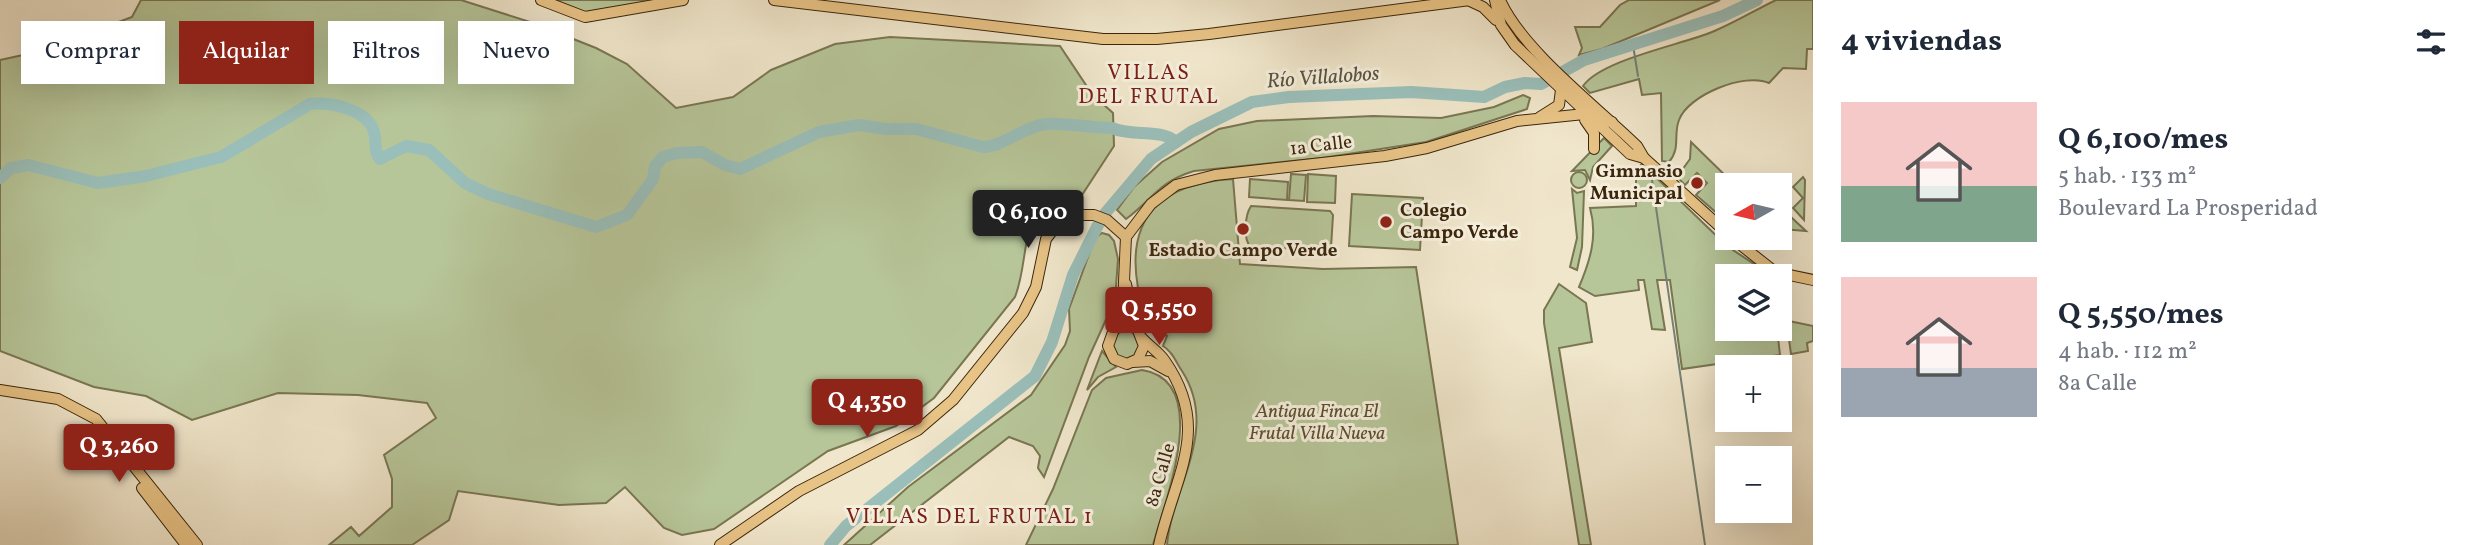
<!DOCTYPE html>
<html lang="es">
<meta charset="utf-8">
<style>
:root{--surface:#fff;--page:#f2f2f3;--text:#1f2937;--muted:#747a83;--accent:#8f2418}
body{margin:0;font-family:Vollkorn,serif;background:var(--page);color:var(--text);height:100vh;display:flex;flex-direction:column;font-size:26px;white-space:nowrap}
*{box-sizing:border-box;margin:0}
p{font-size:23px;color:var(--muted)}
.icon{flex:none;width:38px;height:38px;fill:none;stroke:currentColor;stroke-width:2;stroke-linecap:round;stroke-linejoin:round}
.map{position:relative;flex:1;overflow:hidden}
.sheet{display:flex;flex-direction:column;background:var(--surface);width:665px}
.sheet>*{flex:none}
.banner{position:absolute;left:21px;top:21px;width:665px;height:63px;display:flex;gap:14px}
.needle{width:46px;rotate:262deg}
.fabs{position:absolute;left:1715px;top:173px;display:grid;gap:14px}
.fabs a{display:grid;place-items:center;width:77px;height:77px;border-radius:0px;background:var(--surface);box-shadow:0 7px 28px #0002;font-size:35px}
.price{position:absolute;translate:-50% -60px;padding:0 16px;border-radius:7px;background:var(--accent);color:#fff;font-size:23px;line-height:46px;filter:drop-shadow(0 2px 4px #0008)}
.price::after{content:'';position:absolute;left:50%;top:42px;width:21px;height:16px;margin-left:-10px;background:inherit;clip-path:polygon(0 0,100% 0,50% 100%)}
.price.active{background:#222;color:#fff}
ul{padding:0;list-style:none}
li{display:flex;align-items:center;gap:21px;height:175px;padding:0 28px}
li span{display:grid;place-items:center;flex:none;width:196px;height:140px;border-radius:0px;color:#555}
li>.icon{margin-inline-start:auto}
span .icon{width:84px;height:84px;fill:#fffc;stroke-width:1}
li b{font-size:30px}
h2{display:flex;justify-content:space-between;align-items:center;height:84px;padding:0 28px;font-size:30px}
.tag{padding:0 24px;border-radius:0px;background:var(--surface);box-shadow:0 7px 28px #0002;font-size:24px;line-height:63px}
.tag.active{background:var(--accent);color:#fff}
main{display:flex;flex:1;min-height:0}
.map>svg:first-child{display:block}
.green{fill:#b7c699;stroke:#797652;stroke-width:2}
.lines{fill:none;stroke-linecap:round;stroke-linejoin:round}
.stream{stroke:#748274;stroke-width:2}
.river{stroke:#9abfba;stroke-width:12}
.major-casing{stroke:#3b260c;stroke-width:12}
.major{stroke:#e8c386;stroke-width:10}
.poi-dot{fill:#8f2418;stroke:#f5efdd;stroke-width:2.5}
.labels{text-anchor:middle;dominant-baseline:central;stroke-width:6;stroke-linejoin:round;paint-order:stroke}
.street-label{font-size:19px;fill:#3b260c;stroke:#f5efdd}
.poi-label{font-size:19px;font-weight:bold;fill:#3b260c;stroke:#f5efdd;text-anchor:end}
.park-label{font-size:19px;font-style:italic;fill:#5a4e2f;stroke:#f5efdd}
.neighbourhood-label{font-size:21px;letter-spacing:2px;fill:#7a1f14;stroke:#f5efdd}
.water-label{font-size:21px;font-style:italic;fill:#585440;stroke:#f5efdd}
</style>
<main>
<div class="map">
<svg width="1813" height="545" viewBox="0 0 1813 545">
<rect width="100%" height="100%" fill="#f0e6cb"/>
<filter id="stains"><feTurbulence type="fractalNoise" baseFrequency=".00286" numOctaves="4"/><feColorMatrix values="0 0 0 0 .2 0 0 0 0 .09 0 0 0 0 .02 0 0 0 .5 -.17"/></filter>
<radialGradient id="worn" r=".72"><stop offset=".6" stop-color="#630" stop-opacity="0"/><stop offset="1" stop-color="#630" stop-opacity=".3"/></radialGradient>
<g class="green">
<path d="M 141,0 L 461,0 L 533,23 L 596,48 L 627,64 L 676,108 L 733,97 L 771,70 L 835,44 L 890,37 L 1060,46 L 1092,94 L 1113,113 L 1114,146 L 1080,198 L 1074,194 C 1014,209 1032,253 1015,297 L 934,398 L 896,426 L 828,451 L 714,529 L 682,535 L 664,528 L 625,487 L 606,503 L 559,505 L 458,491 L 449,520 L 412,545 L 329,545 L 351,527 L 359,536 L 392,507 L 392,479 L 384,455 L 436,418 L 427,403 L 358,395 L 278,393 L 192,420 L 146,396 L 94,387 L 0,351 L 0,60 L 41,51 L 132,17 Z"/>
<path d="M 542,0 L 655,0 L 648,7 L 591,15 Z"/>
<path d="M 1629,0 L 1720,0 L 1602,49 L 1579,55 L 1582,48 L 1575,27 L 1600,27 L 1620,5 Z"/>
<path d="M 1776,0 L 1813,0 L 1813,49 L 1807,49 L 1806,69 L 1783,68 L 1769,83 C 1745,72 1688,95 1679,120 C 1673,135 1681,148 1669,162 L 1662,161 L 1661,93 L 1642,95 L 1639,79 L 1590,93 L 1583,86 C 1601,60 1680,45 1712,32 C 1734,23 1755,10 1776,0 Z"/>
<path d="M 1523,95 L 1530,98 L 1527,109 L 1426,142 L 1322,158 L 1194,171 C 1158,182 1153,199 1126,219 L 1117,210 L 1134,187 L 1162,162 L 1219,129 L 1257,121 L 1373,116 L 1441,118 L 1494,107 Z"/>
<path d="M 1604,138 L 1612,146 L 1593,167 L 1590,180 L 1585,170 L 1572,171 Z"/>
<path d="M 1691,142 L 1735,185 L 1727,186 L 1727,222 L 1696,195 L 1707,183 L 1697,173 L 1685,185 L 1677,177 L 1690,159 Z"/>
<path d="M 1642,164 L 1727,246 L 1769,274 L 1769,276 L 1727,276 L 1727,329 L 1777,329 L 1780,355 L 1682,369 L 1670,280 L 1657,280 L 1665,330 L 1652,329 L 1644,280 L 1638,280 L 1639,290 L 1595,296 L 1579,287 C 1590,261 1598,236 1590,208 L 1636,206 L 1636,169 Z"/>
<circle cx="1579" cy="180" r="8"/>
<path d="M 1291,174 L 1306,175 L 1304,201 L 1289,200 Z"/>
<path d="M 1308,174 L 1336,176 L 1335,203 L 1307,202 Z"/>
<path d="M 1803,177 L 1805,180 L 1804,220 L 1793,208 L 1803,198 L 1793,187 Z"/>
<path d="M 1233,179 L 1240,264 L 1323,269 L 1416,267 L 1458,545 L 1167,545 C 1172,487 1220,430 1182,371 C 1176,362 1172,351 1163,346 L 1167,336 C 1146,326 1141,310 1138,288 C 1125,215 1164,183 1233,179 Z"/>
<path d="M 1250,179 L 1288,182 L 1287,200 L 1249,197 Z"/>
<path d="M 1572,189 L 1577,193 L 1584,191 L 1582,247 L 1577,270 L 1570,267 L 1577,238 Z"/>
<path d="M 1352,194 L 1423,198 L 1420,250 L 1349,246 Z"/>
<path d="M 1251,206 L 1330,211 L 1333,215 L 1331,248 L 1326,251 L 1250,246 C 1243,238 1245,215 1251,206 Z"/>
<path d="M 1792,218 L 1806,231 L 1781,229 Z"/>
<path d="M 1102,233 L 1109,235 L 1114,241 L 1118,259 L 1115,300 L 1089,357 L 1044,477 L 1038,468 L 1040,456 L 1033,446 L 1009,437 L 870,545 L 844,545 L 908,487 L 1031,395 L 1065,345 L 1070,331 L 1069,309 L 1095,238 Z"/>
<path d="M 1559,284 L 1586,303 L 1592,342 L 1559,348 L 1591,545 L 1579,545 L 1544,323 L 1544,310 Z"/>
<path d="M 1789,321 L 1813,326 L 1813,341 L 1807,343 L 1808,351 L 1791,354 L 1787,325 Z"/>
<circle cx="1126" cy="345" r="14"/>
<path d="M 1102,351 L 1116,367 L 1098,377 L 1087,390 Z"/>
<path d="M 1142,370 C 1214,381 1164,503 1153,545 L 1026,545 L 1053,489 L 1092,390 L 1106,378 Z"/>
</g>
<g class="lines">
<g class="stream">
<path d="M 1633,45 L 1638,76"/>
<path d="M 1651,173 L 1705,545"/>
</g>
<g class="river">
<path d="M 0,178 L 11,168 L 28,165 L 98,183 L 146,176 L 221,157 L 310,104 C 330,102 368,109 374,132 C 377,142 373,151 380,159 L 406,146 L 429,150 L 465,183 L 488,194 L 596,227 L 627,215 L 653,179 L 655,166 L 663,157 L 677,153 L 702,152 L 725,165 L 740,169 L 819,132 L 859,125 L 886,129 L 916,129 L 983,147 C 1002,147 1023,127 1045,124 C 1059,122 1093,128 1112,128 C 1131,137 1160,128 1176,142"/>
<path d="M 830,545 L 846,526 L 1035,376 L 1052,342 L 1073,275 L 1102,217 L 1151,159 L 1191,132 L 1252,102 L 1289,97 L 1411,92 L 1484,97 L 1505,87 L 1525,83 L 1541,84 L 1584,60 L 1723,16 L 1757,0"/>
</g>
<g class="major-casing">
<g id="major">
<path d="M 541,0 L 585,17 L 683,0"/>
<path d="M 774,0 L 1103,39 L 1157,39 L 1209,34 L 1470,0"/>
<path d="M 1468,0 L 1483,7 L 1496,20"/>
<path d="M 1495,0 L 1501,25 L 1515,45 L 1630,154 L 1644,158"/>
<path d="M 1500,0 C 1522,50 1597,107 1637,146 L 1644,158 L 1727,233"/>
<path d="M 1540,117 L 1559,105 L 1561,90"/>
<path d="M 1585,120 L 1594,133 L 1594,149"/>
<path d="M 1732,238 L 1775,272 L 1813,280"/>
<path d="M 1126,284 L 1132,315 L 1144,346 L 1138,359 L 1127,364 L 1114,359 L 1108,346 L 1123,304 L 1126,237 L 1151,204 L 1176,185 L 1215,175 L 1385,156 L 1427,148 L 1517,121 L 1594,113 L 1603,121 L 1612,122"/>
<path d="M 1142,338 C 1149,346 1159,352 1165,361 C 1212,429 1175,475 1159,545"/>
<path d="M 1133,362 L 1150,361 L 1168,371"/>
<path d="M 0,390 L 58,399 L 96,419 L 197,545"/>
<path d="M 142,488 L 186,545"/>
<path d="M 720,545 L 799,491 L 918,430 L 953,400 L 1023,313 L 1036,287 L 1046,239 L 1059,222 L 1075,215 L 1094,215 L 1107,220 L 1126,237"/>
</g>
</g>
<use href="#major" class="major"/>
</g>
<g class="poi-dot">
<circle cx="1697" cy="183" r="7"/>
<circle cx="1386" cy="222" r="7"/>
<circle cx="1243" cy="229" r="7"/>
</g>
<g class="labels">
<g class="street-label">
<text transform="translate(1321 146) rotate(-7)">1a Calle</text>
<text transform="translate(1161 475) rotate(-74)">8a Calle</text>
</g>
<g class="poi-label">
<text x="1683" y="172">Gimnasio<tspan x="1683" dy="22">Municipal</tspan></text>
<text x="1400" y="211" text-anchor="start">Colegio<tspan x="1400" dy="22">Campo Verde</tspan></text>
<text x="1243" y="251" text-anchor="middle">Estadio Campo Verde</text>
</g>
<g class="park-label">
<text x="1317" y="412">Antigua Finca El<tspan x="1317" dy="22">Frutal Villa Nueva</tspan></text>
</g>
<g class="neighbourhood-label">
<text x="1149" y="73">VILLAS<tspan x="1149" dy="24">DEL FRUTAL</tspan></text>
<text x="970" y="517">VILLAS DEL FRUTAL 1</text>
</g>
<g class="water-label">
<text transform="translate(1323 78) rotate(-4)">Río Villalobos</text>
</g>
</g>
<rect width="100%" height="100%" filter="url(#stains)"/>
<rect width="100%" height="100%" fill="url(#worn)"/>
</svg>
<div class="fabs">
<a><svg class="needle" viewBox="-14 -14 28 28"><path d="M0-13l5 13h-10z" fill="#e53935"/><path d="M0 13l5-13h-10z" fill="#747a83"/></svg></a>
<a><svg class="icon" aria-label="layers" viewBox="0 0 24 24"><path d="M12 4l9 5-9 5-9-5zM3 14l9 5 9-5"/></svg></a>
<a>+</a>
<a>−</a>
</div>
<b class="price active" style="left:1028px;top:250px">Q 6,100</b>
<b class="price" style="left:1159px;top:347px">Q 5,550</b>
<b class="price" style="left:867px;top:439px">Q 4,350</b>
<b class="price" style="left:119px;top:484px">Q 3,260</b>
<div class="banner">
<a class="tag">Comprar</a>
<a class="tag active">Alquilar</a>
<a class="tag">Filtros</a>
<a class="tag">Nuevo</a>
</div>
</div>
<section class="sheet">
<h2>4 viviendas<svg class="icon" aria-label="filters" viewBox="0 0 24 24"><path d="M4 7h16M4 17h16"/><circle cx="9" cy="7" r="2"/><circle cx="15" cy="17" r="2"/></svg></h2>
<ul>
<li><span style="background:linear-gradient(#f6c9c9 60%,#7fa58c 0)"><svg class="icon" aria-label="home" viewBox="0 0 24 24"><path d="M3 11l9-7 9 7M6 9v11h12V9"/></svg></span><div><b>Q 6,100/mes</b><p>5 hab. · 133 m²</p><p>Boulevard La Prosperidad</p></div></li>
<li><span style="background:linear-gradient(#f6c9c9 65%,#9aa5b1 0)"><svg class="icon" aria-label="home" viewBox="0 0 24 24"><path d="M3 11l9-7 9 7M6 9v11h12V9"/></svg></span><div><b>Q 5,550/mes</b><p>4 hab. · 112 m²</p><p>8a Calle</p></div></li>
</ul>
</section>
</main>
